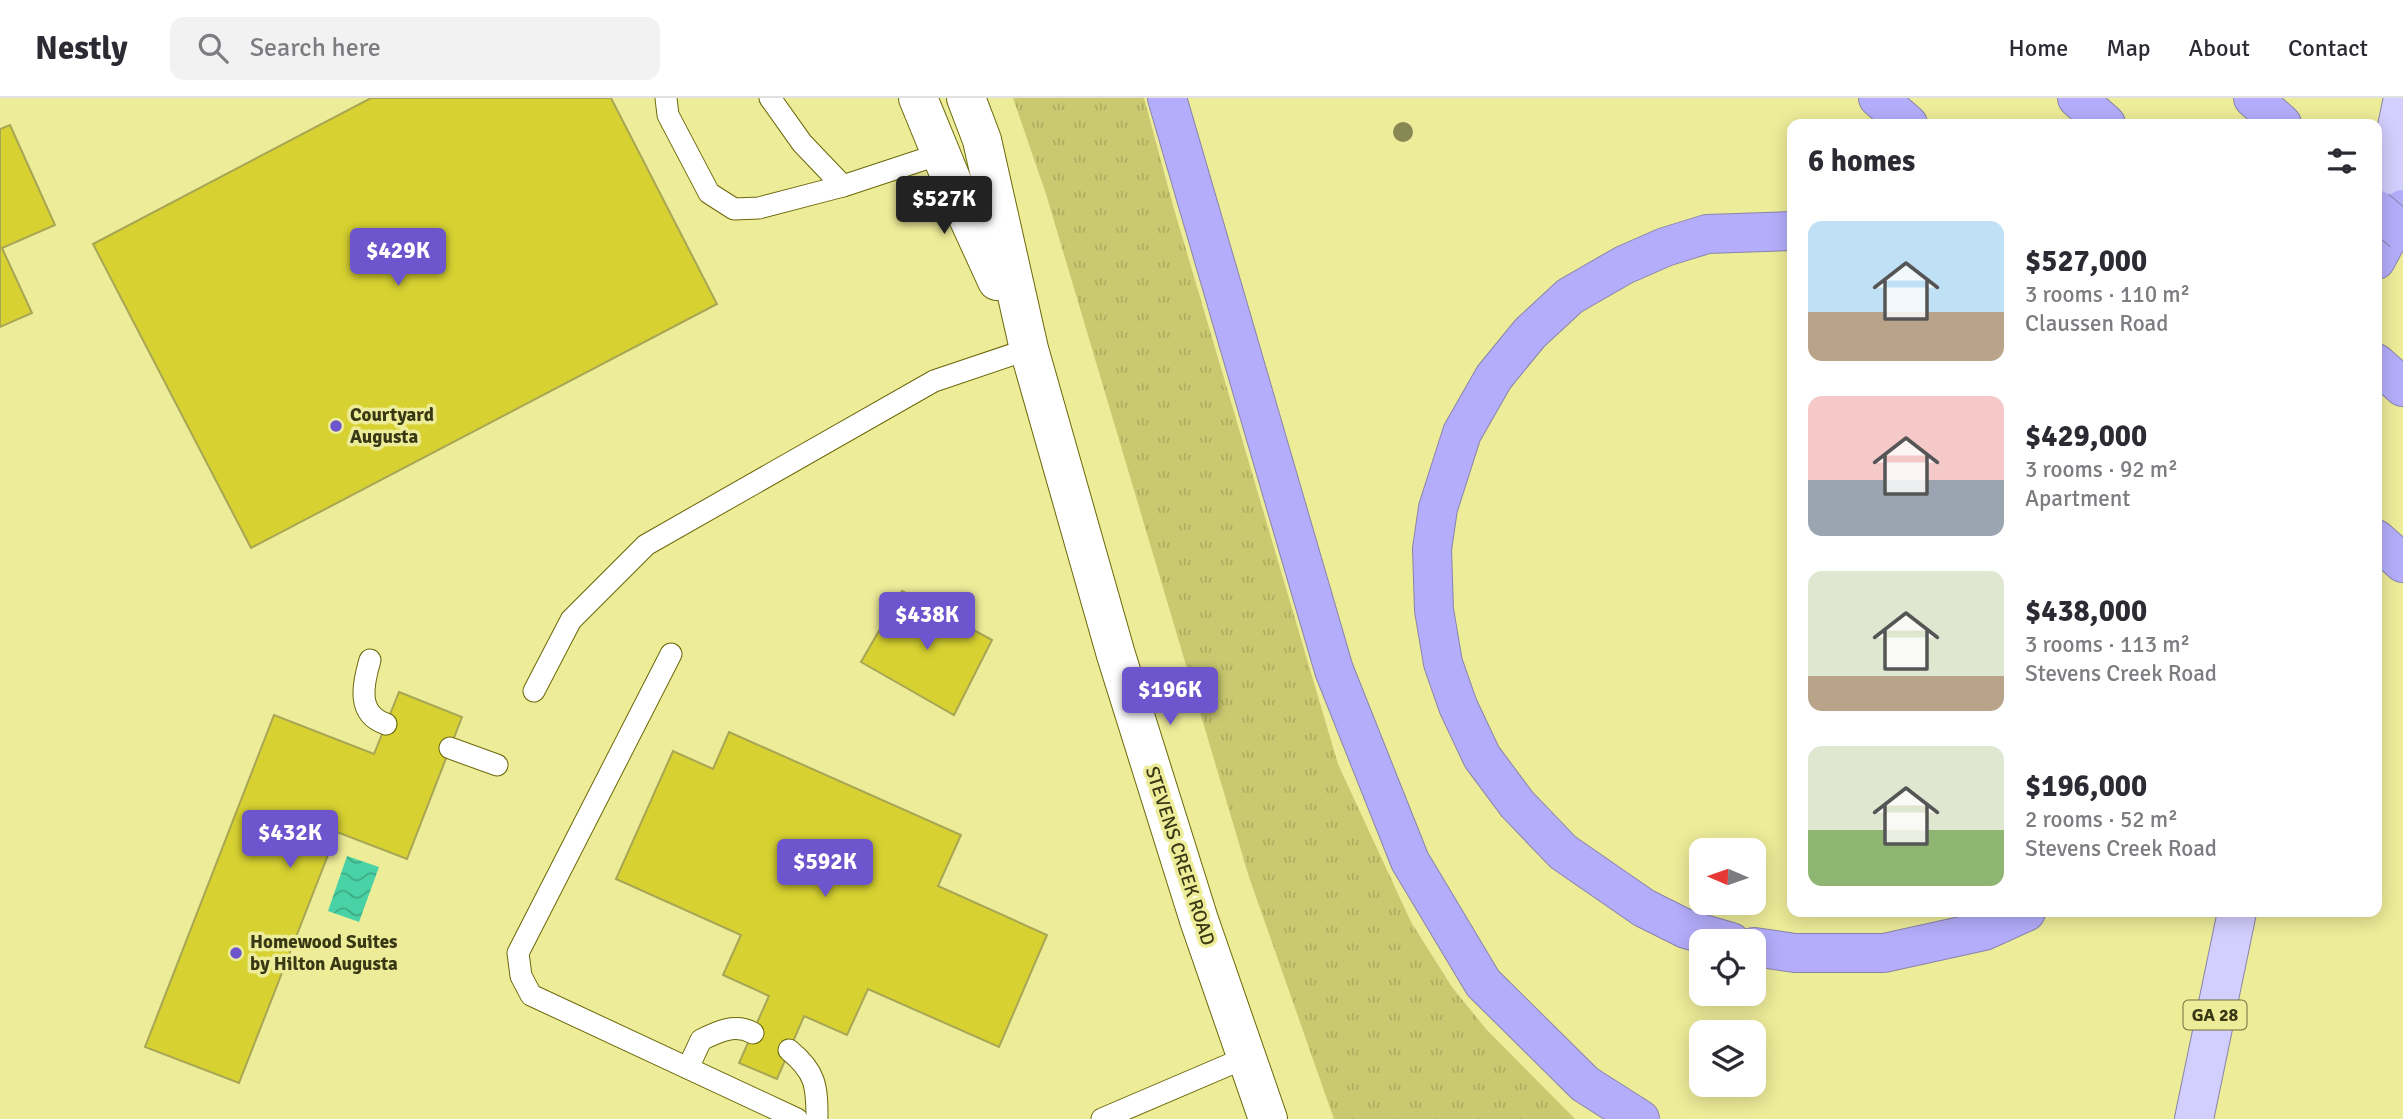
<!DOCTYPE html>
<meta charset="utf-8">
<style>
:root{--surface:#fff;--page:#f2f2f3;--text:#2b2b33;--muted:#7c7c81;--line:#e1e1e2;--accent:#6d55ce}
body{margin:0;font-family:Signika,sans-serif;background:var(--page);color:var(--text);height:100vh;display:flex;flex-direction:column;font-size:26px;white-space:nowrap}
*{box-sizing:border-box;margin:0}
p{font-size:23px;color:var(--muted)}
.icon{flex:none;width:38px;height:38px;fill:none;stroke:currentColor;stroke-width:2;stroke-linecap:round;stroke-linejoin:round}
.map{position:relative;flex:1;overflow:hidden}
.panel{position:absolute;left:1787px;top:21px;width:595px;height:798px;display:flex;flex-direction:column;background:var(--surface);border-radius:14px;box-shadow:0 4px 18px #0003}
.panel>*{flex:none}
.needle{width:46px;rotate:272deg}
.fabs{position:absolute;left:1689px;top:740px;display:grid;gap:14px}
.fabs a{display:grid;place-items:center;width:77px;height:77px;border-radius:14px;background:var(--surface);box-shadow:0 4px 18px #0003;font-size:35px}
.price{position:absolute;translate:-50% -60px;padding:0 16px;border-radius:7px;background:var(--accent);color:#fff;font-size:23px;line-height:46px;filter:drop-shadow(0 2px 4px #0008)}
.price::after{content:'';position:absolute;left:50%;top:42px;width:21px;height:16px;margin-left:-10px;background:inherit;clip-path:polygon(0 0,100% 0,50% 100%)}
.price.active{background:#222;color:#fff}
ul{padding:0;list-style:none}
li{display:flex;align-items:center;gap:21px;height:175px;padding:0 21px}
li span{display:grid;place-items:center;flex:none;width:196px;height:140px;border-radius:14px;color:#555}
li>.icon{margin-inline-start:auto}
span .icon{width:84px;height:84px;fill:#fffc;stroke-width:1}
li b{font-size:30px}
h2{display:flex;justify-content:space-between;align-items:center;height:84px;padding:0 21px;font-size:30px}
header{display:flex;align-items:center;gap:42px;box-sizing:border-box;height:98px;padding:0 35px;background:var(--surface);border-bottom:2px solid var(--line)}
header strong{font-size:33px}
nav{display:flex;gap:38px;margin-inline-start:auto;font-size:24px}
.search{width:490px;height:63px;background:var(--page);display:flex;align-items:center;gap:18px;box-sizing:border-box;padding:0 24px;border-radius:14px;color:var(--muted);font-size:26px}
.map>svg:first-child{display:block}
.grass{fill:url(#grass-tufts)}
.water{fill:url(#water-waves)}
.building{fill:#d7d231;stroke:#a8a654;stroke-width:2}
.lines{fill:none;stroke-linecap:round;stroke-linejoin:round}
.service-casing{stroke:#6b680a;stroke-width:23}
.tertiary-casing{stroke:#6b680a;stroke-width:40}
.primary-casing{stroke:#8984aa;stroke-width:40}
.motorway-casing{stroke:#8984aa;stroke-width:40}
.service{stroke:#fff;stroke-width:21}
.tertiary{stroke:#fff;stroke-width:38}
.primary{stroke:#d2cefd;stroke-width:38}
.motorway{stroke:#b4adfb;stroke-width:38}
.motorway-bridge-casing{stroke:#8984aa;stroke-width:40;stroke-linecap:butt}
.motorway-bridge{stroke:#b4adfb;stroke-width:38}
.tree{fill:#885}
.poi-dot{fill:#6d55ce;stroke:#edec99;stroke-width:2.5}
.labels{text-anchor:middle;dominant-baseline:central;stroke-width:7;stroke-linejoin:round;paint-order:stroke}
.shield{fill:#edec99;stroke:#6f6e3d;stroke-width:2}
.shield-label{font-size:18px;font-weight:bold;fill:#393815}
.poi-label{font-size:19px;font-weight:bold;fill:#393815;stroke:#edec99;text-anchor:start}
.street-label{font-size:19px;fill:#393815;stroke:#edec99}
</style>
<header>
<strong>Nestly</strong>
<div class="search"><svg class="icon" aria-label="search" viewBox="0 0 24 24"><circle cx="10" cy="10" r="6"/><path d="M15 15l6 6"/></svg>Search here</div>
<nav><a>Home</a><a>Map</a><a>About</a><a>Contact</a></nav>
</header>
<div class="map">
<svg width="2403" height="1021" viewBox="0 0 2403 1021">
<defs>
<pattern id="grass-tufts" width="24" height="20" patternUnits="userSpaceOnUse" patternTransform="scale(1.75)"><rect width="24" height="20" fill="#cac970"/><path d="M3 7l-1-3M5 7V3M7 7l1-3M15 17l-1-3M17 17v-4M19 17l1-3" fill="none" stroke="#aead60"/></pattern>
<pattern id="water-waves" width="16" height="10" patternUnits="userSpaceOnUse" patternTransform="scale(1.75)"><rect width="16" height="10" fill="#49d2a6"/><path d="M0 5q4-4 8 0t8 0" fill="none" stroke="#3eab86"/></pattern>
</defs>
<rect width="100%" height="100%" fill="#edec99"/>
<path class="grass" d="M 1013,0 L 1144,0 L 1174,111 L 1338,666 L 1411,824 L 1452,889 L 1486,931 L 1575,1021 L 1334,1021 L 1249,779 L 1046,96 Z"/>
<path class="water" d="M 347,758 L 379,769 L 359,824 L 328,813 Z"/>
<g class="building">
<path d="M 371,0 L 611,0 L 717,206 L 251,450 L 93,146 Z"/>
<path d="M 10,27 L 55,127 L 2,150 L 32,215 L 0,229 L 0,31 Z"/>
<path d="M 902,493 L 992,542 L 954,617 L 861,564 Z"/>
<path d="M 399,594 L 462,619 L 407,761 L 337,734 L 239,985 L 145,949 L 274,617 L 374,656 Z"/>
<path d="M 729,634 L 961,737 L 938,788 L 1047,837 L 999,949 L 868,891 L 847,937 L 804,918 L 777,981 L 739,965 L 769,898 L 723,877 L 741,837 L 616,781 L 673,653 L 713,671 Z"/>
</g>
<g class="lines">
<g class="service-casing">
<g id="service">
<path d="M 666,0 L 668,17 L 709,95 L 734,111 L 759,110 L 843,88 L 940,56"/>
<path d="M 770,0 L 802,45 L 843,88"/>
<path d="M 671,556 L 518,855 L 521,878 L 531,897 L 797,1021"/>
<path d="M 370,562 C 363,586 356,616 386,626"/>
<path d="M 534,593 L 571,522 L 646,447 L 934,283 L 1029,251"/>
<path d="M 450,650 L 497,667"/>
<path d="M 789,952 C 816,974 817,988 817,1021"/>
<path d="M 688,970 L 701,942 C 717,934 735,925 753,935"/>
<path d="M 1102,1021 L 1247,959"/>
</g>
</g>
<g class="tertiary-casing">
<g id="tertiary">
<path d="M 918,0 L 959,100 L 997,183"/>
<path d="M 966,0 L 982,42 L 1029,251 L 1116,557 L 1199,822 L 1268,1021"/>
</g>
</g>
<g class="primary-casing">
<g id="primary">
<path d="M 2376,129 L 2403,0"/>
<path d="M 2194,1021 L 2237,814"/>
</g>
</g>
<g class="motorway-casing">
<g id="motorway">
<path d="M 1167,0 L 1334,572 L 1410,763 L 1483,885 L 1585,986 L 1640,1021"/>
<path d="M 1878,0 L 1908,26"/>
<path d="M 2077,0 L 2106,26"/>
<path d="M 2253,0 L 2282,26"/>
<path d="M 2376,162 L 2403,111"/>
<path d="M 2376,265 L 2403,289"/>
<path d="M 2376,441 L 2403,465"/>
<path d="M 1731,844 L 1686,831 L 1644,810 L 1563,754 L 1517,706 L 1482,659 L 1458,608 L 1443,565 L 1434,512 L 1432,451 L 1438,410 L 1462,335 L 1494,279 L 1530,235 L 1570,198 L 1624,167 L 1665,149 L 1707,136 L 1792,133"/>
<path d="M 1754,849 L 1795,855 L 1884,855 L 1984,833 L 2026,814"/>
</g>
</g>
<use href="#service" class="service"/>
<use href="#tertiary" class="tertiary"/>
<use href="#primary" class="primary"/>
<use href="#motorway" class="motorway"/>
<g class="motorway-bridge-casing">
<path id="motorway-bridge" d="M 2376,111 L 2403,134"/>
</g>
<use href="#motorway-bridge" class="motorway-bridge"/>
</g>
<circle class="tree" cx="1403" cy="34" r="10"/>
<g class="poi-dot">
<circle cx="336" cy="328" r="7"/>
<circle cx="236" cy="855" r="7"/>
</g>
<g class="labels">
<rect class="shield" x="2183.5" y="902.5" width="63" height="29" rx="5"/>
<g class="shield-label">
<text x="2215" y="917">GA 28</text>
</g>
<g class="poi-label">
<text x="350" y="317">Courtyard<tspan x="350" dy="22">Augusta</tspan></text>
<text x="250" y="844">Homewood Suites<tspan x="250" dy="22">by Hilton Augusta</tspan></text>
</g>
<g class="street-label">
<text transform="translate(1180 758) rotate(72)">STEVENS CREEK ROAD</text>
</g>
</g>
</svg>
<div class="fabs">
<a><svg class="needle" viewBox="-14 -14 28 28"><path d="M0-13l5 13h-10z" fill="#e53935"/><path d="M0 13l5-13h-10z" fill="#7c7c81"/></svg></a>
<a><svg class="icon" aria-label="locate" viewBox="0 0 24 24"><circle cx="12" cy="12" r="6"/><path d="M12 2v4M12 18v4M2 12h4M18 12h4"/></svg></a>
<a><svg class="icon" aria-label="layers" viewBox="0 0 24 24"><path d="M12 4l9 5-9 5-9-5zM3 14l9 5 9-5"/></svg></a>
</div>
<b class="price active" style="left:944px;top:138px">$527K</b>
<b class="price" style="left:398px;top:190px">$429K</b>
<b class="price" style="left:927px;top:554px">$438K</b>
<b class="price" style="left:1170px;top:629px">$196K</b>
<b class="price" style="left:290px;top:772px">$432K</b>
<b class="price" style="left:825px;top:801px">$592K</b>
<section class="panel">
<h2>6 homes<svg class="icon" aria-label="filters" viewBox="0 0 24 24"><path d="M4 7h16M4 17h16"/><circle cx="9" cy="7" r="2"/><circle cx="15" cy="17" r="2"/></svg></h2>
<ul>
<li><span style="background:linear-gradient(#bfe0f5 65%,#b9a48a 0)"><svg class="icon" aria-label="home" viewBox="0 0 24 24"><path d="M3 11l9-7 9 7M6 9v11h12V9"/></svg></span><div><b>$527,000</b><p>3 rooms · 110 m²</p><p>Claussen Road</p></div></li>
<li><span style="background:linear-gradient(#f6c9c9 60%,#9aa5b1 0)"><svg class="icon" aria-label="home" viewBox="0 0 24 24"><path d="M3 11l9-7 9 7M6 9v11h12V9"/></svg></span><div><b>$429,000</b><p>3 rooms · 92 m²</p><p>Apartment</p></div></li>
<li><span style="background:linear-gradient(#dfe7d0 75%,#b9a48a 0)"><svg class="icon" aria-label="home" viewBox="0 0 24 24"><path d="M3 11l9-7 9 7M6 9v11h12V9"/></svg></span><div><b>$438,000</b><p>3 rooms · 113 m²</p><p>Stevens Creek Road</p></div></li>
<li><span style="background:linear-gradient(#dfe7d0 60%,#8fb573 0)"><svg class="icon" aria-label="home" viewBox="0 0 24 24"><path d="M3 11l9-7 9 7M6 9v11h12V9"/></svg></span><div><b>$196,000</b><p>2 rooms · 52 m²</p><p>Stevens Creek Road</p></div></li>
</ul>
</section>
</div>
